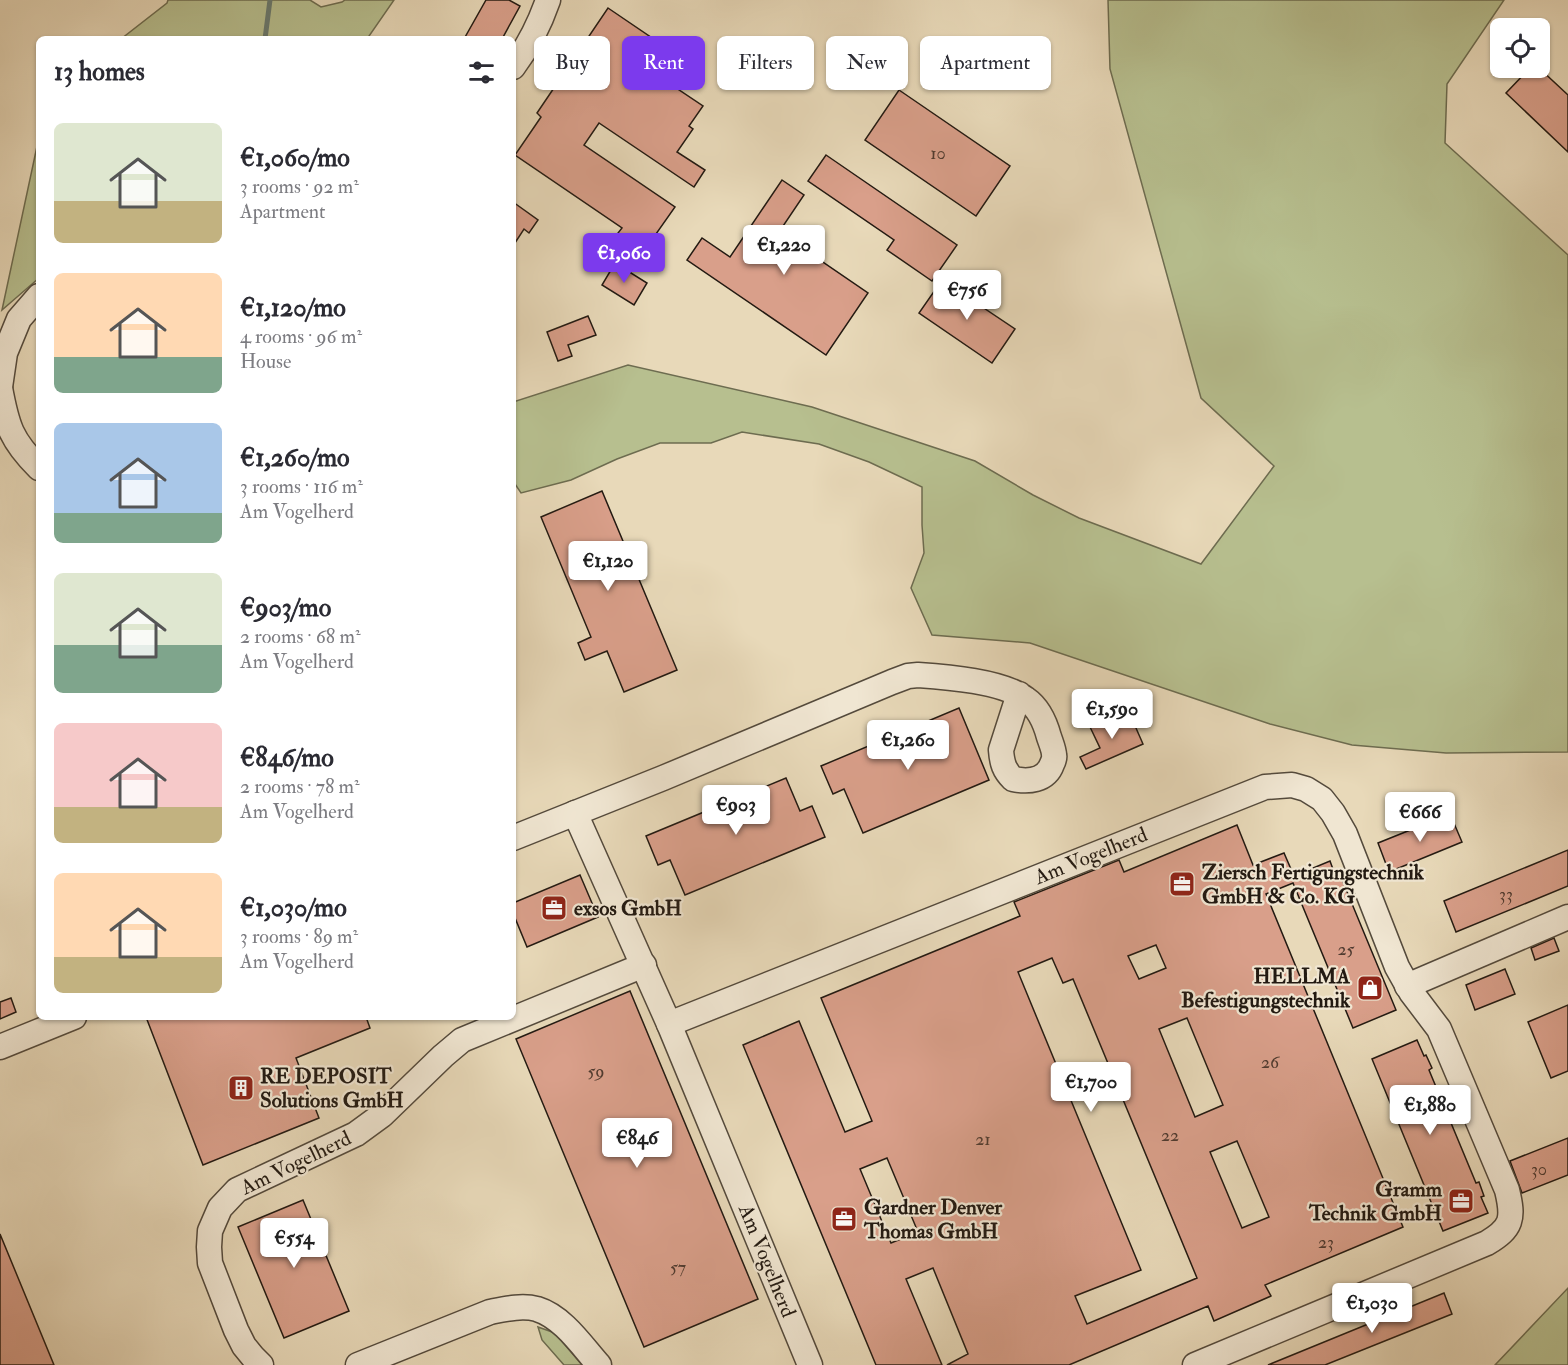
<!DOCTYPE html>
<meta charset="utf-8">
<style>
:root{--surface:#fff;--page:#f2f2f3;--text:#2b2b33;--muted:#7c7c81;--accent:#7c3aed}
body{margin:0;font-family:"IM FELL Double Pica",serif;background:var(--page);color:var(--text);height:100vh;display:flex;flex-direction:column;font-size:22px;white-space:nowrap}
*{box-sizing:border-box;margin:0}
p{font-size:20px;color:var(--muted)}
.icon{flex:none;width:33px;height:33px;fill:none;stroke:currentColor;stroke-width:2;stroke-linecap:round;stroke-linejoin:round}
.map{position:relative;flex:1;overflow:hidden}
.drawer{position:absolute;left:36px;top:36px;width:480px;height:984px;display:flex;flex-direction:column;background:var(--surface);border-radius:9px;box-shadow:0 2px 4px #0004}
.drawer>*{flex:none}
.hud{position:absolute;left:534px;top:36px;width:570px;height:54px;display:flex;gap:12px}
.tools{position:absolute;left:1490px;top:18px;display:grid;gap:12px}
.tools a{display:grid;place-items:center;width:60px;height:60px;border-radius:9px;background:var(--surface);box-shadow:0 2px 4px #0004;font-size:30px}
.price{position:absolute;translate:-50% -51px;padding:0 14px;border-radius:6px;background:#fff;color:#222;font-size:20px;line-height:39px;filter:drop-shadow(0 2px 3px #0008)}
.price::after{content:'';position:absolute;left:50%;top:36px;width:18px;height:14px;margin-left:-9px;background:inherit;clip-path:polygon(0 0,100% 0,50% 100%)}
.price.selected{background:var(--accent);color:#fff}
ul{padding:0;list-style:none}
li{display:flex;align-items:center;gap:18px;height:150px;padding:0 18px}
li span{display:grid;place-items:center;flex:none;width:168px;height:120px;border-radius:9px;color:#555}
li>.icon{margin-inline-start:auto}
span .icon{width:72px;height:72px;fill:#fffc;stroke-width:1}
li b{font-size:26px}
h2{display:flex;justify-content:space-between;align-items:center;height:72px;padding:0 18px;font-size:26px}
.tag{padding:0 21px;border-radius:9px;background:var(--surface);box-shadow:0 2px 4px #0004;font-size:21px;line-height:54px}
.tag.selected{background:var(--accent);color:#fff}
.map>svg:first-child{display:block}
.green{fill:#b7bf8f;stroke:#6d6c50;stroke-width:1.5}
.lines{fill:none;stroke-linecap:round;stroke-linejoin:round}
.stream{stroke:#697a70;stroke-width:5}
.building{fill:#d99f8a;stroke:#231a12;stroke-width:1.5;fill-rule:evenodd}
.minor-casing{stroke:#544a3c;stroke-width:27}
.minor{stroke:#f0e6d2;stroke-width:24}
.labels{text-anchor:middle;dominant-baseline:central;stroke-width:4.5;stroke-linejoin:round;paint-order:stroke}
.number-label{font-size:18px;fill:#503b30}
.street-label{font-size:21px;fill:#231a12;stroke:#f0e6d2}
.poi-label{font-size:21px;font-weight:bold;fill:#231a12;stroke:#f0e6d2;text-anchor:start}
</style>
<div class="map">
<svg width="1568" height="1365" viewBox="0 0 1568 1365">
<rect width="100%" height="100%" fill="#e8d9b9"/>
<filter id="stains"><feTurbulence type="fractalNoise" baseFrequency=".00333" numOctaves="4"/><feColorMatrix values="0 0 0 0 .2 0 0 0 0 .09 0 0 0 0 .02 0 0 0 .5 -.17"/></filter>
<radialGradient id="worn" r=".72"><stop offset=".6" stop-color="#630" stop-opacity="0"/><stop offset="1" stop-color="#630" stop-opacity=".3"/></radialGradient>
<g class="green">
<path d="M 168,0 L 310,0 L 321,7 L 342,2 L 345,0 L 394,0 L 367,39 L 121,39 L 167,3 Z"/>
<path d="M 1108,0 L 1504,0 L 1447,84 L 1445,143 L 1568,255 L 1568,752 L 1446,753 L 1352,745 L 1270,724 L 1030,643 L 932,635 L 911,588 L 924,553 L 922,525 L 922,487 L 869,462 L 819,444 L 742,432 L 711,443 L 660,443 L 617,459 L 571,480 L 521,493 L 513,481 L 513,402 L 628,365 L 812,407 L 975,461 L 1033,495 L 1079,518 L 1201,564 L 1274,466 L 1201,398 L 1110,69 Z"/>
<path d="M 39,137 L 39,278 L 2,310 Z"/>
<path d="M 1568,1288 L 1568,1365 L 1495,1365 Z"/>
<path d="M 538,1327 L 555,1333 L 582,1365 L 564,1365 L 542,1340 Z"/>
</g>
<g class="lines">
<path class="stream" d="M 265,39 L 270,0"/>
</g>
<g class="building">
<path d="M 486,0 L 509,0 L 520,6 L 502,39 L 464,39 Z"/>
<path d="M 608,8 L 655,40 L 639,63 L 703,106 L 689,126 L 693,129 L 677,152 L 705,170 L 694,187 L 599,123 L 584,145 L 675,207 L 649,244 L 644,240 L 639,247 L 618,233 L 622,228 L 515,155 L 541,117 L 537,113 Z"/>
<path d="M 1530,68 L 1539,68 L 1568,95 L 1568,152 L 1506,93 Z"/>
<path d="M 899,90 L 1010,166 L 976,216 L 865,140 Z"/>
<path d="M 826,155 L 957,245 L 932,281 L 887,250 L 894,240 L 808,181 Z"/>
<path d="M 782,180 L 804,195 L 779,232 L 868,293 L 826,355 L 687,260 L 702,238 L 730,257 Z"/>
<path d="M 513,202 L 538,220 L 529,233 L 524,229 L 513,246 Z"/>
<path d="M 615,263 L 647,283 L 634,305 L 602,285 Z"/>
<path d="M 942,280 L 1015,329 L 992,363 L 919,313 Z"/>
<path d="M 588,316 L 596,335 L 568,345 L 572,356 L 558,361 L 547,332 Z"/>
<path d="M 602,491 L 677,670 L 624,692 L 607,651 L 585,660 L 578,643 L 591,637 L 541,517 Z"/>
<path d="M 959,708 L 989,780 L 863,833 L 844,789 L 833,794 L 821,766 Z"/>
<path d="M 1116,716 L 1127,721 L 1132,719 L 1143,744 L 1086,769 L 1080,757 L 1100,748 L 1090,727 Z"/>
<path d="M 786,778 L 800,811 L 812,806 L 825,837 L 685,895 L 670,860 L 658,865 L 646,836 Z"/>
<path d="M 1450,814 L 1462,842 L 1389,872 L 1378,843 Z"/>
<path d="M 1237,825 L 1253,865 L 1284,853 L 1294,876 L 1330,861 L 1334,872 L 1338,870 L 1396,1010 L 1353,1028 L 1293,883 L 1266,894 L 1403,1227 L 1265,1285 L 1271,1296 L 1214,1321 L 1208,1306 L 1069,1365 L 947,1365 L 968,1354 L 933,1268 L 906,1279 L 942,1365 L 876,1365 L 743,1045 L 799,1021 L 845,1132 L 872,1121 L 821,998 L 1020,916 L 1014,902 L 1119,860 L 1124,872 ZM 1156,945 L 1166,968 L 1139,979 L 1128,956 ZM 1052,958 L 1063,983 L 1073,979 L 1197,1278 L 1087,1324 L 1075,1296 L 1141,1270 L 1018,972 ZM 1187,1018 L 1223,1105 L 1195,1117 L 1159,1029 ZM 1237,1141 L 1269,1217 L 1242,1228 L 1210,1152 ZM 887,1158 L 918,1232 L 891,1243 L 860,1169 Z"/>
<path d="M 1568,850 L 1568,886 L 1456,932 L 1444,901 Z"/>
<path d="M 580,875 L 598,917 L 527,947 L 513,913 L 513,903 Z"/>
<path d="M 1554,938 L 1559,951 L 1535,960 L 1531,948 Z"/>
<path d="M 1505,969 L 1515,994 L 1475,1010 L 1466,985 Z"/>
<path d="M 630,991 L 758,1299 L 644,1347 L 516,1039 Z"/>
<path d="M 11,998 L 16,1012 L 0,1019 L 0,1002 Z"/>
<path d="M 1568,1005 L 1568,1071 L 1551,1078 L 1528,1022 Z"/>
<path d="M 146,1017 L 366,1017 L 370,1028 L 296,1058 L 319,1118 L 203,1165 Z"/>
<path d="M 1417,1040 L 1424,1056 L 1426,1055 L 1432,1068 L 1429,1070 L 1476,1183 L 1479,1182 L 1484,1196 L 1481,1197 L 1488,1213 L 1443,1231 L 1372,1059 Z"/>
<path d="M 1568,1138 L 1568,1175 L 1522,1193 L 1510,1161 Z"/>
<path d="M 303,1200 L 349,1311 L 284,1338 L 238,1227 Z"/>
<path d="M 0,1234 L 54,1365 L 0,1365 Z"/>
<path d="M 1444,1293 L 1452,1314 L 1325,1365 L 1268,1365 Z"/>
</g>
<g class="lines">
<g class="minor-casing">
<g id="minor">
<path d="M 513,67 C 528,47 540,23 548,0"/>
<path d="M 0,387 L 5,353 L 19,319 L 39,296"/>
<path d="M 0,388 C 7,426 11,440 39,468"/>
<path d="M 575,813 L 669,1024 L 810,1365"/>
<path d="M 513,838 L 663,778 L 892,682 L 908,676 L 918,675 C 947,677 1002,681 1026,699 C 1039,708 1045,722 1049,737 C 1051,743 1054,750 1054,755 C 1055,757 1053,762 1052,764 C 1046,781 1028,782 1013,779 C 1004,770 1002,763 1001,750 L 1019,694"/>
<path d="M 1407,986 L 1568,917"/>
<path d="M 669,1024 L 1265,787 L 1292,785 L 1306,789 L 1322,799 L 1333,813 L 1345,834 L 1397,967 L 1411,992 L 1439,1029 L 1507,1190 C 1514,1219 1512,1228 1487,1243 L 1195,1365"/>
<path d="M 0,1047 L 74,1017"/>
<path d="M 261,1365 L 253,1357 L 244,1346 L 236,1330 L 210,1263 L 209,1247 L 210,1231 L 220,1208 L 237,1190 L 356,1134 L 382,1115 L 443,1056 L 462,1040 L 644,965"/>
<path d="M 358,1365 L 490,1312 C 505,1309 522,1305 537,1309 C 563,1317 582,1346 599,1365"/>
</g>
</g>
<use href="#minor" class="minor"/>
</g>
<defs>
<g id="office-square" transform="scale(1.35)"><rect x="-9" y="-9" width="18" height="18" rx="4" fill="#8f2418" stroke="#f0e6d2"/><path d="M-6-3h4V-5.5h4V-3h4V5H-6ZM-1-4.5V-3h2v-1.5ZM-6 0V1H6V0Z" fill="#fff"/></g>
<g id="shop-square" transform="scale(1.35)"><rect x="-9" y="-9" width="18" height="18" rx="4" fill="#8f2418" stroke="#f0e6d2"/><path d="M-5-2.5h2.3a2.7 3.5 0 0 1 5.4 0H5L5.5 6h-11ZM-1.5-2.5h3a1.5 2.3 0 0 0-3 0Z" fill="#fff"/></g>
<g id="building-square" transform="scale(1.35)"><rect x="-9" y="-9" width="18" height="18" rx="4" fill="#8f2418" stroke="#f0e6d2"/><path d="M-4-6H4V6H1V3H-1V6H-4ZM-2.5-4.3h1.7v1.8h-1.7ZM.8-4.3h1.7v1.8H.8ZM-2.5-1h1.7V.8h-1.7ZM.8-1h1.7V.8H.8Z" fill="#fff"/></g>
</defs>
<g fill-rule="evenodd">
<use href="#office-square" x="1182" y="884"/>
<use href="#office-square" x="554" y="908"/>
<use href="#shop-square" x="1370" y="988"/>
<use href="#building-square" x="241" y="1088"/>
<use href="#office-square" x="1461" y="1201"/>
<use href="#office-square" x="844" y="1219"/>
</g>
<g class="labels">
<g class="number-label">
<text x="938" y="153">10</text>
<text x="1506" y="894">33</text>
<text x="1346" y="949">25</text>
<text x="1270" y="1062">26</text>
<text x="596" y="1071">59</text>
<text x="1170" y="1135">22</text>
<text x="983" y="1139">21</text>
<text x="1539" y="1169">30</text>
<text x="1326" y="1242">23</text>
<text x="678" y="1267">57</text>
</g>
<g class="street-label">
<text transform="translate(1091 856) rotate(-22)">Am Vogelherd</text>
<text transform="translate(296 1163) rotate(-26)">Am Vogelherd</text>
<text transform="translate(767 1261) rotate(68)">Am Vogelherd</text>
</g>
<g class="poi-label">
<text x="1202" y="872">Ziersch Fertigungstechnik<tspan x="1202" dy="24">GmbH &amp; Co. KG</tspan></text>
<text x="574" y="908">exsos GmbH</text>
<text x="1350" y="976" text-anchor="end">HELLMA<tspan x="1350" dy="24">Befestigungstechnik</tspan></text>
<text x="260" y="1076">RE DEPOSIT<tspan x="260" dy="24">Solutions GmbH</tspan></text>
<text x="1442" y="1189" text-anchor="end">Gramm<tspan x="1442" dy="24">Technik GmbH</tspan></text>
<text x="864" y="1207">Gardner Denver<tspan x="864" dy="24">Thomas GmbH</tspan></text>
</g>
</g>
<rect width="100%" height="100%" filter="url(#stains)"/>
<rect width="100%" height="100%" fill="url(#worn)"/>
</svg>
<div class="tools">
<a><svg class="icon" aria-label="locate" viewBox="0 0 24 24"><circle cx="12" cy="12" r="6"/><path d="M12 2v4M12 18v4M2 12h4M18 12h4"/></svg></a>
</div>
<b class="price" style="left:784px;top:276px">€1,220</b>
<b class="price selected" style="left:624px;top:284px">€1,060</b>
<b class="price" style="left:967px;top:321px">€756</b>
<b class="price" style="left:608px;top:592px">€1,120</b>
<b class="price" style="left:1112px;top:740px">€1,590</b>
<b class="price" style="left:908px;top:771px">€1,260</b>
<b class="price" style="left:736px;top:836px">€903</b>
<b class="price" style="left:1420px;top:843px">€666</b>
<b class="price" style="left:1091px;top:1113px">€1,700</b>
<b class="price" style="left:1430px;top:1136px">€1,880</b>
<b class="price" style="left:637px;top:1169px">€846</b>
<b class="price" style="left:294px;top:1269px">€554</b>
<b class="price" style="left:1372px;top:1334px">€1,030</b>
<div class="hud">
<a class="tag">Buy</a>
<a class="tag selected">Rent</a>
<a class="tag">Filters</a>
<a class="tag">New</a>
<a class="tag">Apartment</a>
</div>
<section class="drawer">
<h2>13 homes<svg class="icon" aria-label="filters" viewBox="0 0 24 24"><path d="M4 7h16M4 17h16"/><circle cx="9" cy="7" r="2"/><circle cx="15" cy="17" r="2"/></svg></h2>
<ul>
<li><span style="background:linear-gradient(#dfe7d0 65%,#c2b280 0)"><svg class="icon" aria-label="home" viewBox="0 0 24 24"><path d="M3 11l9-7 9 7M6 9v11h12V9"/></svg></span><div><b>€1,060/mo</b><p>3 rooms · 92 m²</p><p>Apartment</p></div></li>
<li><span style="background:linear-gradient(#ffd9b3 70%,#7fa58c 0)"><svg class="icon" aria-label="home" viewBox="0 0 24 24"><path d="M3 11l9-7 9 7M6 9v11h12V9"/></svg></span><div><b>€1,120/mo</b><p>4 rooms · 96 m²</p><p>House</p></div></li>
<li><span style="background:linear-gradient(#a9c7e8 75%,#7fa58c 0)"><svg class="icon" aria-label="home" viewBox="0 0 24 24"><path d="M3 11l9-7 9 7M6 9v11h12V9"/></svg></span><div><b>€1,260/mo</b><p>3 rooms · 116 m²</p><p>Am Vogelherd</p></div></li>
<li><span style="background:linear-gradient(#dfe7d0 60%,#7fa58c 0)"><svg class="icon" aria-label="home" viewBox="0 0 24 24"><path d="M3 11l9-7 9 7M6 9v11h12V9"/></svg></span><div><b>€903/mo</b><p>2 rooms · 68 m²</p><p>Am Vogelherd</p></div></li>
<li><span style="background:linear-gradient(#f6c9c9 70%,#c2b280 0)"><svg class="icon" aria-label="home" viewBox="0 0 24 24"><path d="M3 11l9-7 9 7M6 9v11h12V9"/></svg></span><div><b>€846/mo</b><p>2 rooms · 78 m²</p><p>Am Vogelherd</p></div></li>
<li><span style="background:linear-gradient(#ffd9b3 70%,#c2b280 0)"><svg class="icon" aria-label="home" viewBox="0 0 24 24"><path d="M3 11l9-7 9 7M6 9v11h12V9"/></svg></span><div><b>€1,030/mo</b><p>3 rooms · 89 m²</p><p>Am Vogelherd</p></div></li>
</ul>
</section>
</div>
